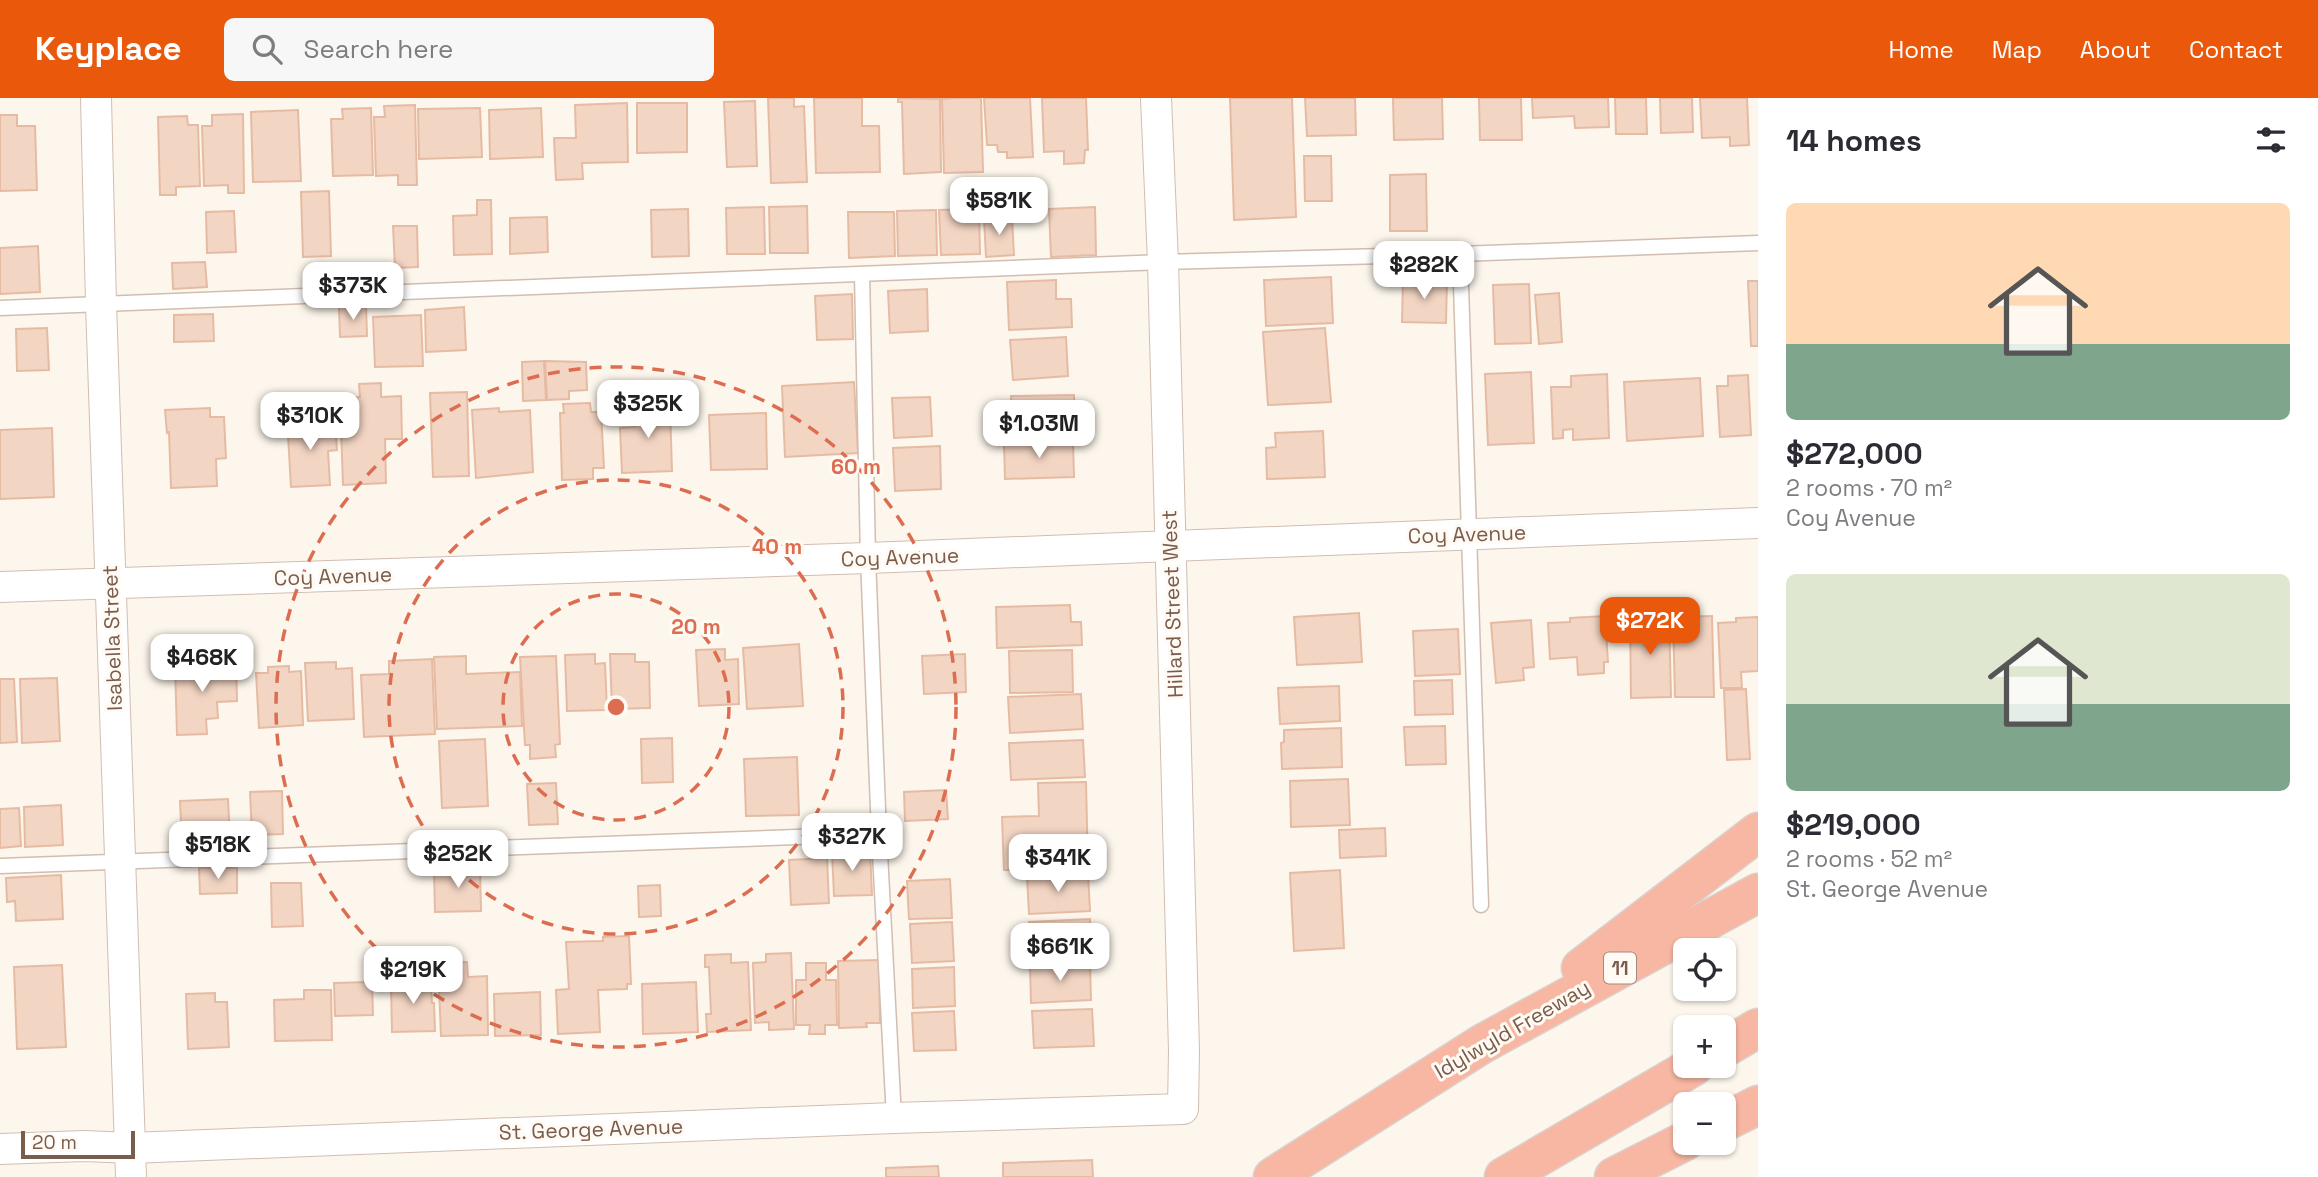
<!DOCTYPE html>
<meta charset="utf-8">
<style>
:root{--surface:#fff;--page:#f7f7f7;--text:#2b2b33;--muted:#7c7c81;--accent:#ea580c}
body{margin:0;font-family:"Space Grotesk",sans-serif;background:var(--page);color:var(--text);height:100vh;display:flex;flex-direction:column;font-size:26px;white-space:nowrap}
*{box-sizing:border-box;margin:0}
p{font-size:23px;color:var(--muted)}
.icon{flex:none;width:38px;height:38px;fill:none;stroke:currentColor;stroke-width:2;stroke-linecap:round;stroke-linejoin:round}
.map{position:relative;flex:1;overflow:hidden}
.details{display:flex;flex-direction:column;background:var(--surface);width:560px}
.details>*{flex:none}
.fabs{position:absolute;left:1673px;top:840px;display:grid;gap:14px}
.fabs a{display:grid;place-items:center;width:63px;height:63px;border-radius:10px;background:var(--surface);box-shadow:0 2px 5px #0004;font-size:35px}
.scale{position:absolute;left:21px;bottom:18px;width:114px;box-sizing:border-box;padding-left:7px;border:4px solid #7a5c4d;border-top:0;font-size:19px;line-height:24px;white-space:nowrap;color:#7a5c4d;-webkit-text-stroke:5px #fffaf3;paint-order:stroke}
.price{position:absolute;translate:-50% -60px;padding:0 16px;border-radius:14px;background:#fff;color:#222;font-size:23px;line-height:46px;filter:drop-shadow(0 2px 4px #0008)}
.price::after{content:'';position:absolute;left:50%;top:42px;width:21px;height:16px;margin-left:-10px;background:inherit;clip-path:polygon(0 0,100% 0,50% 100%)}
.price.selected{background:var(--accent);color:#fff}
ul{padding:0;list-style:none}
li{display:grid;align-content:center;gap:14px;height:371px;padding:0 28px}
li span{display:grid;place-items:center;height:217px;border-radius:10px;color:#555}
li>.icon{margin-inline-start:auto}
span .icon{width:126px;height:126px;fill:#fffc;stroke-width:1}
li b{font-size:30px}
h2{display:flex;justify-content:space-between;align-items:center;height:84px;padding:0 28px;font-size:30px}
header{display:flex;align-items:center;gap:42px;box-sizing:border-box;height:98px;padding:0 35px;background:var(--accent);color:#fff}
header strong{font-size:33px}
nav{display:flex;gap:38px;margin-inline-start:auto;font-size:24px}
.search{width:490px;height:63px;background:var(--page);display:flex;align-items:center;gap:18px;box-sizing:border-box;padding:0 24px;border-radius:10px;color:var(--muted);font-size:26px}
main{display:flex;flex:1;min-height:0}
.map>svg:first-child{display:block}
.building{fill:#f3d5c3;stroke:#e6bba3;stroke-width:2}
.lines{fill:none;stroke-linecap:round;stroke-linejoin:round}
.service-casing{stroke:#d1beb0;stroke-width:17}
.minor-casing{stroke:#d1beb0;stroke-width:32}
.motorway-casing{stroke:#dad1cd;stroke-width:41}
.service{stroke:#fff;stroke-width:14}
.minor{stroke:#fff;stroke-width:30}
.motorway{stroke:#f7b7a3;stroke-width:38}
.ring{fill:none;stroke:#dc6d51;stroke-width:3.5;stroke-dasharray:12 9}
.labels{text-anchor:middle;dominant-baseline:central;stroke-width:6;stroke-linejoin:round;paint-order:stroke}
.shield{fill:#fffaf3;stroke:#a28b7f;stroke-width:2}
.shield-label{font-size:19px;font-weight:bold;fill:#7a5c4d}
.street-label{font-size:21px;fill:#7a5c4d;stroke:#fffaf3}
.centre{fill:#dc6d51;stroke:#fffaf3;stroke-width:3.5}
.ring-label{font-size:21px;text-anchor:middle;font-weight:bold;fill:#dc6d51;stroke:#fffaf3;stroke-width:6;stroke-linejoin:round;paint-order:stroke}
</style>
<header>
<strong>Keyplace</strong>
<div class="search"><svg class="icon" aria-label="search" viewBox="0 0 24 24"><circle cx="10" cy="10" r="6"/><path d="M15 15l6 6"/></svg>Search here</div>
<nav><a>Home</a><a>Map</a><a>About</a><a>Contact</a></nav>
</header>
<main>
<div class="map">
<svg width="1758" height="1079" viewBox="0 0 1758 1079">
<rect width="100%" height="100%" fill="#fdf6ec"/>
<g class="building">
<path d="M 768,0 L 794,0 L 794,9 L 804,8 L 807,84 L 771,85 Z"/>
<path d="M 814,0 L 862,0 L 862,28 L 879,28 L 880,74 L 816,75 Z"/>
<path d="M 898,0 L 940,1 L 941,74 L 904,76 L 902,4 L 898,4 Z"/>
<path d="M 954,0 L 981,0 L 983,74 L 944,75 L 942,1 Z"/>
<path d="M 984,0 L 1030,0 L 1033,59 L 1007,60 L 1007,54 L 998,54 L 997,47 L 987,47 Z"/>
<path d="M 1042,0 L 1086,0 L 1088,52 L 1085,52 L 1084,65 L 1064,66 L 1064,53 L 1044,54 Z"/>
<path d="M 1230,0 L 1292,0 L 1296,119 L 1234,122 Z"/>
<path d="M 1305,0 L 1355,0 L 1356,37 L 1307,38 Z"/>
<path d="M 1393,0 L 1442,0 L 1443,41 L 1394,42 Z"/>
<path d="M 1479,0 L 1521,0 L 1522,42 L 1480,42 Z"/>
<path d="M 1532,0 L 1608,0 L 1609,29 L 1575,30 L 1574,18 L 1533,20 Z"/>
<path d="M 1615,0 L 1646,0 L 1647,36 L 1616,36 Z"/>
<path d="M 1660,0 L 1692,0 L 1693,34 L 1661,35 Z"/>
<path d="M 1700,0 L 1747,0 L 1749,47 L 1730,48 L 1730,39 L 1702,40 Z"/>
<path d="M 755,3 L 757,68 L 727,69 L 724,4 Z"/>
<path d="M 627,5 L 628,64 L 582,65 L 583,81 L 556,82 L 554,40 L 576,40 L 575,7 Z"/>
<path d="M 637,5 L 687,5 L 687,54 L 637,55 Z"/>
<path d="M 415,7 L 417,87 L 398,87 L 398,77 L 376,78 L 374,19 L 385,19 L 384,8 Z"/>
<path d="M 371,10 L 373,77 L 333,78 L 331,21 L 343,21 L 342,11 Z"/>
<path d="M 480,10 L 482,59 L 419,61 L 418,11 Z"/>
<path d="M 541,10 L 543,59 L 490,61 L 489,12 Z"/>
<path d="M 298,12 L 301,83 L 253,84 L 251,14 Z"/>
<path d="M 243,16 L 244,95 L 228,95 L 228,87 L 204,88 L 202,28 L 212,28 L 212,17 Z"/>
<path d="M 0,17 L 17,17 L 17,28 L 35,28 L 37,92 L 0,93 Z"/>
<path d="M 187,18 L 188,27 L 198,27 L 200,88 L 176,89 L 176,97 L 160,97 L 158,19 Z"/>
<path d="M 1304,58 L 1331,58 L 1332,103 L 1305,103 Z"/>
<path d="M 1426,76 L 1427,133 L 1390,133 L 1390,77 Z"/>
<path d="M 329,93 L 331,158 L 303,159 L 301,94 Z"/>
<path d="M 477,102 L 491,102 L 492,156 L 454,157 L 453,118 L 477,117 Z"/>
<path d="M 807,108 L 808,155 L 770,155 L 769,109 Z"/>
<path d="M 764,109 L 765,156 L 727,156 L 726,110 Z"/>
<path d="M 1095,109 L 1096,157 L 1051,159 L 1049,111 Z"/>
<path d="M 688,111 L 689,158 L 652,159 L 651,112 Z"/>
<path d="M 979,111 L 980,156 L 941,157 L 939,112 Z"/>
<path d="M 936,112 L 937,157 L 898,158 L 897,113 Z"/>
<path d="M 234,113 L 236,154 L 207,155 L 206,114 Z"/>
<path d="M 848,114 L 894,114 L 895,158 L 849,160 Z"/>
<path d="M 547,119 L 548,154 L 510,156 L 510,120 Z"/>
<path d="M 1012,120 L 1014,157 L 986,159 L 984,121 Z"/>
<path d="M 393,128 L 417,128 L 418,169 L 395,170 Z"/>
<path d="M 38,148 L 40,194 L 0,196 L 0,150 Z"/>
<path d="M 205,164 L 207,189 L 173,191 L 172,165 Z"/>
<path d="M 1331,179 L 1333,225 L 1266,228 L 1264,182 Z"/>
<path d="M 1403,181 L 1447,182 L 1446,225 L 1402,224 Z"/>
<path d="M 1056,182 L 1056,201 L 1071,201 L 1072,229 L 1009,232 L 1007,184 Z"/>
<path d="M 1748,183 L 1758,183 L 1758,248 L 1751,248 Z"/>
<path d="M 1529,186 L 1531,245 L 1495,246 L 1493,187 Z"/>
<path d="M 927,191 L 928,233 L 890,235 L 888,193 Z"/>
<path d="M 1559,195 L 1562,244 L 1539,246 L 1535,197 Z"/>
<path d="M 852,196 L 853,241 L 817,242 L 815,198 Z"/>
<path d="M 366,208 L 367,238 L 340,239 L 339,209 Z"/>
<path d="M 464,209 L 466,252 L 426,254 L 425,212 Z"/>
<path d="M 213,216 L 214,243 L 174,244 L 174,217 Z"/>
<path d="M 421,217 L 423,268 L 375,269 L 373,219 Z"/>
<path d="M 47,230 L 49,272 L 17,273 L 16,231 Z"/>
<path d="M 1325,230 L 1331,304 L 1268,307 L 1263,234 Z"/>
<path d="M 1066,239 L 1068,278 L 1013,282 L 1010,242 Z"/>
<path d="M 544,263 L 546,302 L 523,303 L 522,264 Z"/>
<path d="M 545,263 L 586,264 L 587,292 L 569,293 L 569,301 L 547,302 Z"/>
<path d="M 1531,274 L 1534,345 L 1488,347 L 1485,276 Z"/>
<path d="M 1607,276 L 1609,340 L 1573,342 L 1573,331 L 1563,332 L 1563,340 L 1553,341 L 1551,289 L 1571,289 L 1571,278 Z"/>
<path d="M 1748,277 L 1751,337 L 1720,339 L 1717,288 L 1728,288 L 1728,278 Z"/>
<path d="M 1700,280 L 1703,338 L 1627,343 L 1624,284 Z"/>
<path d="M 854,284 L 858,355 L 785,359 L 782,288 Z"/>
<path d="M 381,285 L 381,299 L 401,298 L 402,341 L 385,341 L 386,385 L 343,387 L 340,300 L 360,299 L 359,286 Z"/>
<path d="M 467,294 L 469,378 L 433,379 L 430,295 Z"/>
<path d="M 1074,297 L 1075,334 L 1012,336 L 1011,298 Z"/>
<path d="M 930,299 L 932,338 L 894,340 L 892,300 Z"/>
<path d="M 655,300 L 656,311 L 670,310 L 672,373 L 622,375 L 620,330 L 635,329 L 634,312 L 640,312 L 640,301 Z"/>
<path d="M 590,305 L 591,314 L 601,314 L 604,370 L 593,370 L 593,381 L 562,382 L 560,315 L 564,315 L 563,306 Z"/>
<path d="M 210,310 L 210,319 L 224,319 L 226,360 L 216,361 L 217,388 L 171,390 L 169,334 L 167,335 L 165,312 Z"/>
<path d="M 499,310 L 499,314 L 530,312 L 533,374 L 476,380 L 472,312 Z"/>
<path d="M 766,315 L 767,371 L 711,372 L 709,317 Z"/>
<path d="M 311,319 L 311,328 L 335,327 L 337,352 L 328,353 L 330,387 L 291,389 L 287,320 Z"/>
<path d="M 52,330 L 54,399 L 0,401 L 0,332 Z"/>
<path d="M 1323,333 L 1325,379 L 1267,381 L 1266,350 L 1276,349 L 1275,335 Z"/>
<path d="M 1073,343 L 1074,379 L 1005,381 L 1004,346 Z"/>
<path d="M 940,348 L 941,391 L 895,393 L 893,350 Z"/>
<path d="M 1070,507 L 1071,524 L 1081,524 L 1082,547 L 997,550 L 996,509 Z"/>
<path d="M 1359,515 L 1362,564 L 1297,567 L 1294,519 Z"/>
<path d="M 1605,518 L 1608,564 L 1604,564 L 1604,575 L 1578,577 L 1577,559 L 1550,561 L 1548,525 L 1570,524 L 1570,520 Z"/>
<path d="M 1669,518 L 1671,599 L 1631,600 L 1630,519 Z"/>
<path d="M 1712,518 L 1714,599 L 1675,599 L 1673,519 Z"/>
<path d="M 1758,519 L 1758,573 L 1741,574 L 1742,590 L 1721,590 L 1718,525 L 1736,524 L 1736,520 Z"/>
<path d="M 1531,522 L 1534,569 L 1523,570 L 1524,582 L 1496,585 L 1491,525 Z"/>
<path d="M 1458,531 L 1460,576 L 1415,578 L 1413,533 Z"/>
<path d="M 799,546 L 803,608 L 747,611 L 743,550 Z"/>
<path d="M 725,551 L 725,562 L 738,561 L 739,606 L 699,608 L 696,552 Z"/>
<path d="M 1072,552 L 1073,594 L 1010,595 L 1009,553 Z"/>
<path d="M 595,556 L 595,566 L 605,565 L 607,612 L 567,613 L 565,557 Z"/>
<path d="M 610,556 L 635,556 L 635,564 L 649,564 L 650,610 L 612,611 Z"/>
<path d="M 965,556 L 966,594 L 924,596 L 922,558 Z"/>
<path d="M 466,558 L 466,576 L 520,574 L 522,628 L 437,631 L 434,559 Z"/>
<path d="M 556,558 L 560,646 L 555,647 L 556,659 L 530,661 L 530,647 L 525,647 L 520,559 Z"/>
<path d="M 432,561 L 435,636 L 364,639 L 361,577 L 389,576 L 389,563 Z"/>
<path d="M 236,564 L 237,603 L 217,604 L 218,620 L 206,621 L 207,636 L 177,637 L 175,567 Z"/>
<path d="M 336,564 L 336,571 L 352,570 L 354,621 L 308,623 L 305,565 Z"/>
<path d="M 289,568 L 289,574 L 301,573 L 303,627 L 259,630 L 256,575 L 268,575 L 268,569 Z"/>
<path d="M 57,580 L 60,643 L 22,645 L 20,581 Z"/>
<path d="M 0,581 L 14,581 L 17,644 L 0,645 Z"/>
<path d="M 1452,582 L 1453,616 L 1415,617 L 1414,583 Z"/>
<path d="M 1339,588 L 1340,623 L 1280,626 L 1278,590 Z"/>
<path d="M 1746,591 L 1750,661 L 1727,662 L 1724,592 Z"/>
<path d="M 1081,596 L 1083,631 L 1010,635 L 1008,599 Z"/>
<path d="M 1445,628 L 1446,666 L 1406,667 L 1404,629 Z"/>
<path d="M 1341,630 L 1342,669 L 1282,671 L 1281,645 L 1284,644 L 1284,632 Z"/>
<path d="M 672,640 L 673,684 L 642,685 L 641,641 Z"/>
<path d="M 485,641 L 488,708 L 442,710 L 439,643 Z"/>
<path d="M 1083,642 L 1085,679 L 1011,682 L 1009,645 Z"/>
<path d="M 797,659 L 799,717 L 746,718 L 744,661 Z"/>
<path d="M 1348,681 L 1350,727 L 1291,729 L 1290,683 Z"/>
<path d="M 1086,684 L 1088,770 L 1004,772 L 1002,719 L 1039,718 L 1038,685 Z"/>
<path d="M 556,685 L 558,726 L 529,727 L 527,686 Z"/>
<path d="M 946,692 L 948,721 L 905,723 L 904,694 Z"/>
<path d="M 282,693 L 283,736 L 252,737 L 250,694 Z"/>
<path d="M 228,701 L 230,743 L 182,745 L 180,703 Z"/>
<path d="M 61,707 L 63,747 L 25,749 L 24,709 Z"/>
<path d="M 19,710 L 21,748 L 0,750 L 0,711 Z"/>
<path d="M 1385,730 L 1386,758 L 1340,760 L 1339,732 Z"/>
<path d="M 870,752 L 872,797 L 834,798 L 832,754 Z"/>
<path d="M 827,760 L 829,805 L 791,807 L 789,762 Z"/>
<path d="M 199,770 L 237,770 L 237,795 L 200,796 Z"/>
<path d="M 480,770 L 481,813 L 435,814 L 434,771 Z"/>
<path d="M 1340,772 L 1344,850 L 1294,853 L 1290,775 Z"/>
<path d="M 1088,776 L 1090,813 L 1029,816 L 1027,779 Z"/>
<path d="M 61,777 L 63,821 L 16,823 L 15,803 L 7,804 L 6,780 Z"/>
<path d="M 950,781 L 952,820 L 909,821 L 907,783 Z"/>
<path d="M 271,785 L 301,785 L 303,828 L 272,829 Z"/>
<path d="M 660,787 L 661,818 L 639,819 L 638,788 Z"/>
<path d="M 1090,821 L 1091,858 L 1031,861 L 1029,824 Z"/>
<path d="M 952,824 L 954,863 L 912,865 L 910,826 Z"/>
<path d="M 629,838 L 631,886 L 627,886 L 627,891 L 598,892 L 600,934 L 558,936 L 556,892 L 569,891 L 566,844 L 603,843 L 603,839 Z"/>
<path d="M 791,855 L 794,931 L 769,932 L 769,924 L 755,925 L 753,865 L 766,864 L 766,856 Z"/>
<path d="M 731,856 L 731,865 L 748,864 L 751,932 L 707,934 L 706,916 L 711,916 L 709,869 L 705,869 L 705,857 Z"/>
<path d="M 879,862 L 880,925 L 866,925 L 867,929 L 839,930 L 838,863 Z"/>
<path d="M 467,864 L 468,879 L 487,878 L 488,937 L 441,938 L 438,865 Z"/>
<path d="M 806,865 L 826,865 L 826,882 L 836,882 L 837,927 L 825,927 L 825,936 L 809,936 L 810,927 L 796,927 L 796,882 L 806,882 Z"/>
<path d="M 1090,865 L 1091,902 L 1031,905 L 1030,867 Z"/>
<path d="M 62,867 L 66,949 L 17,951 L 14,869 Z"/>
<path d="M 954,869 L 955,908 L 913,910 L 912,871 Z"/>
<path d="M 427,878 L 428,885 L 431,886 L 432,905 L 434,905 L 435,933 L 392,934 L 391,887 L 408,886 L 407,879 Z"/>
<path d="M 372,884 L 373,917 L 335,918 L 334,885 Z"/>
<path d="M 696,884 L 698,934 L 643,936 L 642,886 Z"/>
<path d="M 304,892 L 331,892 L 332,942 L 275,943 L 274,902 L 304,901 Z"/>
<path d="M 540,894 L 541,937 L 495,938 L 494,896 Z"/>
<path d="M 215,895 L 215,904 L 227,904 L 229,949 L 188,951 L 186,896 Z"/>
<path d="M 1092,911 L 1094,948 L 1034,950 L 1032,913 Z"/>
<path d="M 954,913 L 956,952 L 914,953 L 912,915 Z"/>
<path d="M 1092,1062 L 1093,1079 L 1003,1079 L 1003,1065 Z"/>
<path d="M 938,1068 L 939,1079 L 886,1079 L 886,1070 Z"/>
</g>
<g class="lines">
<g class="service-casing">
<g id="service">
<path d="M 1460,156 L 1481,807"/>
<path d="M 862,176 L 868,460 L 879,736 L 894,1020"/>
<path d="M 0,210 L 1163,164 L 1460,156 L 1758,145"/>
<path d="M 0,768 L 879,736"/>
</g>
</g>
<g class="minor-casing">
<g id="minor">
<path d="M 96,0 L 101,206 L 131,1079"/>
<path d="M 0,489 L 868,460 L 1758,425"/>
<path d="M 0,1051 L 84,1048 L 131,1050 L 894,1020 L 1183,1011 L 1184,953 L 1163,164 L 1156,0"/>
</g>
</g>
<g class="motorway-casing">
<g id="motorway">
<path d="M 1581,870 L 1758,734"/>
<path d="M 1724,950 L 1758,930"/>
<path d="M 1724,1024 L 1758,1007"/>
<path d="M 1273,1079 L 1482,946 L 1758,795"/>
<path d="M 1504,1079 L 1694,968"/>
<path d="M 1614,1079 L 1685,1043"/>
</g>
</g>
<use href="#service" class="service"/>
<use href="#minor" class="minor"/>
<use href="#motorway" class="motorway"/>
</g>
<g class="ring">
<circle cx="616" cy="609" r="113"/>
<circle cx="616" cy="609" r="227"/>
<circle cx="616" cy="609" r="340"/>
</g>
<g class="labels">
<rect class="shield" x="1604" y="854.5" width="32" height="31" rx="5"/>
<g class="shield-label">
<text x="1620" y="870">11</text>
</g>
<g class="street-label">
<text transform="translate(1467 436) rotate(-2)">Coy Avenue</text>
<text transform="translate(900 459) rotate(-2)">Coy Avenue</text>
<text transform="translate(333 478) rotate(-2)">Coy Avenue</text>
<text transform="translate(1172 506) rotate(-92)">Hillard Street West</text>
<text transform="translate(112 540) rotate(-92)">Isabella Street</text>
<text transform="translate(1512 931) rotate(-30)">Idylwyld Freeway</text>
<text transform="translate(591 1031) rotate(-2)">St. George Avenue</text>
</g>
</g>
<circle cx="616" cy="609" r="10" class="centre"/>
<g class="ring-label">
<text x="856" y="376">60 m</text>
<text x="777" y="456">40 m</text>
<text x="696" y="536">20 m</text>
</g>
</svg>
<div class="fabs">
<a><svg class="icon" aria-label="locate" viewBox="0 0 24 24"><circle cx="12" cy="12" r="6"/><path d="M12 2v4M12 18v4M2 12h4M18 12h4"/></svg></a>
<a>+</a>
<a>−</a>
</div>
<div class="scale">20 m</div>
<b class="price" style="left:999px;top:139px">$581K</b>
<b class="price" style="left:1424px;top:203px">$282K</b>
<b class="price" style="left:353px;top:224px">$373K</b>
<b class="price" style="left:648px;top:342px">$325K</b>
<b class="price" style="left:310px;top:354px">$310K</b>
<b class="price" style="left:1039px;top:362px">$1.03M</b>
<b class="price selected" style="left:1650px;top:559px">$272K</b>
<b class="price" style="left:202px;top:596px">$468K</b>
<b class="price" style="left:852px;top:775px">$327K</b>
<b class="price" style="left:218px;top:783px">$518K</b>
<b class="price" style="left:458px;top:792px">$252K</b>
<b class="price" style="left:1058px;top:796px">$341K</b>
<b class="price" style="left:1060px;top:885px">$661K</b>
<b class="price" style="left:413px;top:908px">$219K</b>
</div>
<section class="details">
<h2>14 homes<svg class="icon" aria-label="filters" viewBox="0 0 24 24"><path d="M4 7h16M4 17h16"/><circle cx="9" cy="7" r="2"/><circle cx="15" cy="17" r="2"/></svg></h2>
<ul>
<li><span style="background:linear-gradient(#ffd9b3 65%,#7fa58c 0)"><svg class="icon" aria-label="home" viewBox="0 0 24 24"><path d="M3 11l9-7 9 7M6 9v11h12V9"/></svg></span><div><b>$272,000</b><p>2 rooms · 70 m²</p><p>Coy Avenue</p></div></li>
<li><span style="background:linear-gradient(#dfe7d0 60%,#7fa58c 0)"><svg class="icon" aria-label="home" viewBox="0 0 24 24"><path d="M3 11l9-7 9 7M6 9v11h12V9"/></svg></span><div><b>$219,000</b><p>2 rooms · 52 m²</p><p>St. George Avenue</p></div></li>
</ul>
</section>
</main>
